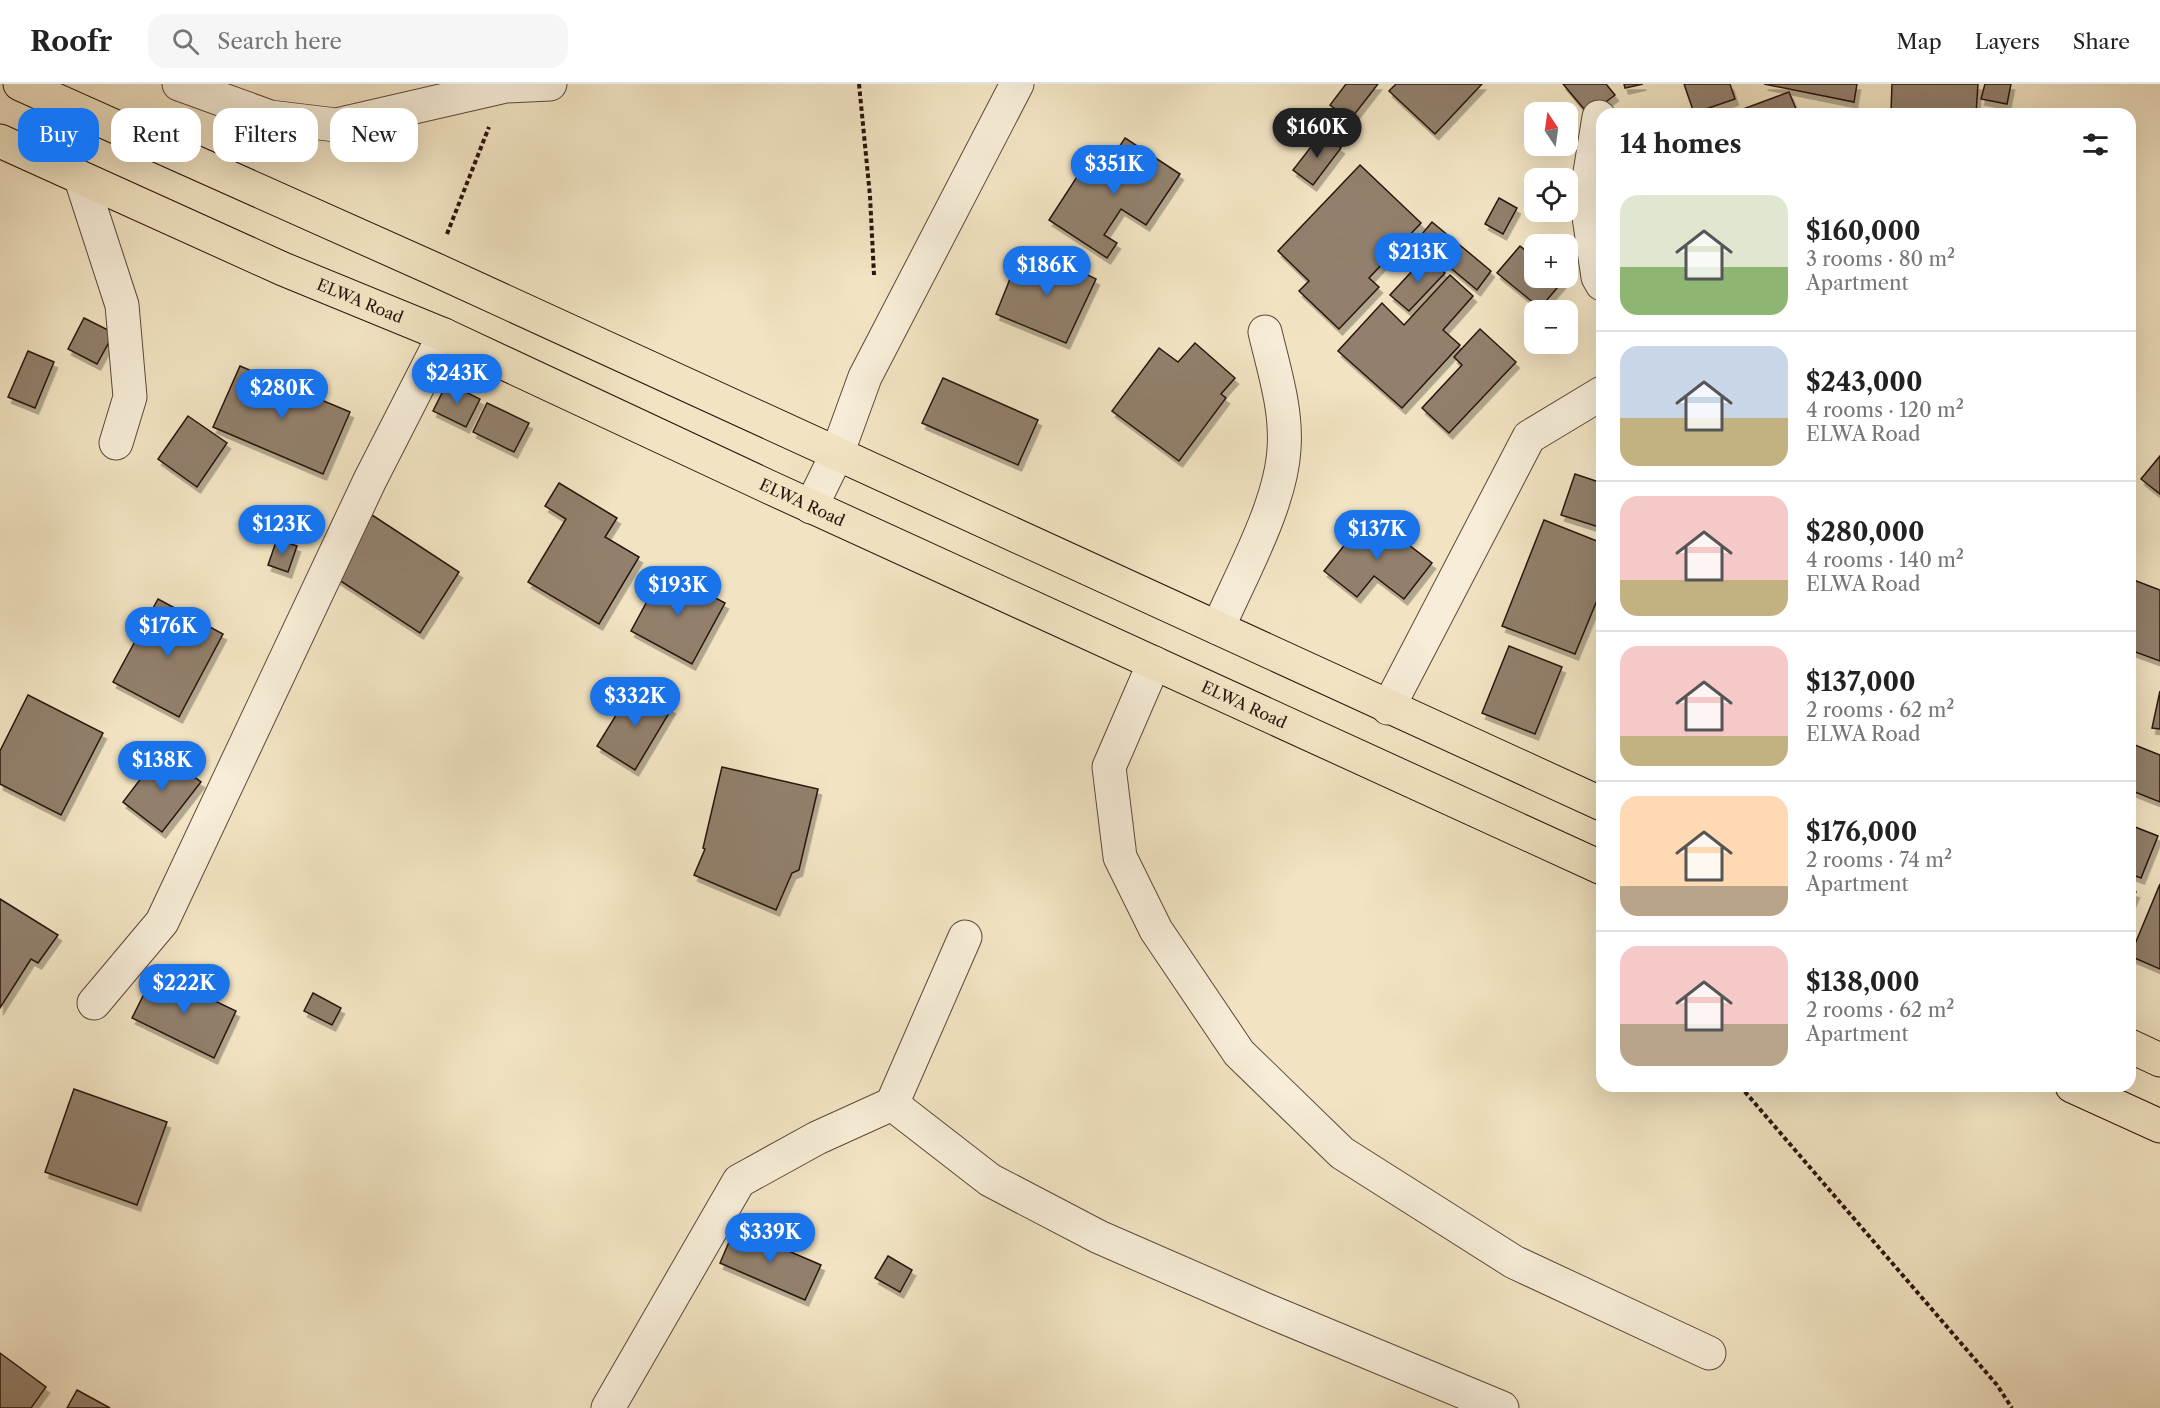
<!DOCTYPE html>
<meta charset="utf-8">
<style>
:root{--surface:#fff;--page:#f6f6f6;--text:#222;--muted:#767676;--line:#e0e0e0;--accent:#1a73e8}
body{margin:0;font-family:"Libre Caslon Text",serif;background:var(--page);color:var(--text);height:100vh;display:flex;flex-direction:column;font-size:22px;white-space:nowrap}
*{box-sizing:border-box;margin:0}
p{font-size:20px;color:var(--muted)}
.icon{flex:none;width:33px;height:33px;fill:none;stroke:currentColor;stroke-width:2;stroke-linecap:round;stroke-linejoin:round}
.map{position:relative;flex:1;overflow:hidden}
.details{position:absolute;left:1596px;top:24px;width:540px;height:984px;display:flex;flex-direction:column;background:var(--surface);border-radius:18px;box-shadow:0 6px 24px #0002}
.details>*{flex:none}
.banner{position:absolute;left:18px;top:24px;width:570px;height:54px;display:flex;gap:12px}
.needle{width:39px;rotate:347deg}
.controls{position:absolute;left:1524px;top:18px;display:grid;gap:12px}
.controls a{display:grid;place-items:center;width:54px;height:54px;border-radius:12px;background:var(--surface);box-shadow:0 6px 24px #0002;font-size:30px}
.price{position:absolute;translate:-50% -51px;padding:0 14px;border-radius:21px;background:var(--accent);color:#fff;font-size:20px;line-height:39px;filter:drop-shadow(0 2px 3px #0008)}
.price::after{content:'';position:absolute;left:50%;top:36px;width:18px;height:14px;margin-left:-9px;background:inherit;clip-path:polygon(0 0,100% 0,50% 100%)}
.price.selected{background:#222;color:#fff}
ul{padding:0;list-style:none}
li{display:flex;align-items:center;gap:18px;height:150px;padding:0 24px}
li+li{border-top:2px solid var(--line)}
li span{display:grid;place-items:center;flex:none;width:168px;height:120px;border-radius:18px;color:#555}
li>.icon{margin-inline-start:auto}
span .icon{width:72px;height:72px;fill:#fffc;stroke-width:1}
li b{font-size:26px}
h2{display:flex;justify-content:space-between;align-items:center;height:72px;padding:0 24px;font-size:26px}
.pill{padding:0 21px;border-radius:18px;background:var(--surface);box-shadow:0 6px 24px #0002;font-size:21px;line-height:54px}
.pill.selected{background:var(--accent);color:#fff}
header{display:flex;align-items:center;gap:36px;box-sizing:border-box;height:84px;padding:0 30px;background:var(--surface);border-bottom:2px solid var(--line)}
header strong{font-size:28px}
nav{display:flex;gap:33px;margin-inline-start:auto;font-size:21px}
.search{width:420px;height:54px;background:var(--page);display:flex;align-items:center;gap:15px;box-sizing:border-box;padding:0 21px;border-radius:18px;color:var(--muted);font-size:22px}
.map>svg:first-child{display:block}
.building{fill:#92806c;stroke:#2a140d;stroke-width:1.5;filter:url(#shadow)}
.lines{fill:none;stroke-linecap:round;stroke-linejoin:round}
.minor-casing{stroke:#5c483a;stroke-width:35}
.major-casing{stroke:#2a140d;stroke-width:35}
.path{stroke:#2a140d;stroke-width:4;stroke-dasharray:4.5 3;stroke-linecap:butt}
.minor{stroke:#f7edd8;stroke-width:33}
.major{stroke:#f2e4c3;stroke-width:33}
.labels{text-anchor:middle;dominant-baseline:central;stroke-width:4.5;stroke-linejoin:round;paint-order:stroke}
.street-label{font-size:16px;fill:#2a140d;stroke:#f7edd8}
</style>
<header>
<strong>Roofr</strong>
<div class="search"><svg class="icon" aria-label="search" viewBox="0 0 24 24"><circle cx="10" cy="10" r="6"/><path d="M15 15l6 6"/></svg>Search here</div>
<nav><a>Map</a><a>Layers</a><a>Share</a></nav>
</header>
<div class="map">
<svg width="2160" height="1324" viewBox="0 0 2160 1324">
<defs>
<filter id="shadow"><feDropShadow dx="3.5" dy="6" stdDeviation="0" flood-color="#0004"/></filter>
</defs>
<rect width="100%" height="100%" fill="#f2e4c3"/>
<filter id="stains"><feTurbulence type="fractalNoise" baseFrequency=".00333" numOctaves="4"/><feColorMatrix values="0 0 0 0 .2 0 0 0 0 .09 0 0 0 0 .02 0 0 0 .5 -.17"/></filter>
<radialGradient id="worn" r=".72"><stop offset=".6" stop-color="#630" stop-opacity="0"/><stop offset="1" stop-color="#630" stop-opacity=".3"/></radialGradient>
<g class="building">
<path d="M 1346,0 L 1378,0 L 1350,36 L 1330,21 Z"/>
<path d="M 1396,0 L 1482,0 L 1435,50 L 1389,7 Z"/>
<path d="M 1563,0 L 1606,0 L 1615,11 L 1589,31 Z"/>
<path d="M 1624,0 L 1643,0 L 1625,4 Z"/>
<path d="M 1684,0 L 1730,0 L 1735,15 L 1694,29 Z"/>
<path d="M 1764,0 L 1857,0 L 1854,18 Z"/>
<path d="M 1892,0 L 1978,0 L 1976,30 L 1891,27 Z"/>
<path d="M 1985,0 L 2011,0 L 2007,20 L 1981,15 Z"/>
<path d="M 1789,8 L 1798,30 L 1735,30 L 1735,28 Z"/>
<path d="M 1321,50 L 1341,64 L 1313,101 L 1293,86 Z"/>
<path d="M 2131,52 L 2131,126 L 2130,126 L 2130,52 Z"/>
<path d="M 1125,54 L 1180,90 L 1146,141 L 1121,125 L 1104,151 L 1117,159 L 1107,174 L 1049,136 L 1084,82 L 1100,92 Z"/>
<path d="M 1360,81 L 1421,139 L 1369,194 L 1379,203 L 1339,245 L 1299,207 L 1309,197 L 1278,167 Z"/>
<path d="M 1499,114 L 1517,124 L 1503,150 L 1485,140 Z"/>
<path d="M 1432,138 L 1491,187 L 1477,206 L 1417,156 Z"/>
<path d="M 1520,162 L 1534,173 L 1534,194 L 1559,194 L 1563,197 L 1540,224 L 1497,189 Z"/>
<path d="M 1036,165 L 1096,195 L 1066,259 L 996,230 L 1014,185 L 1025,189 Z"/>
<path d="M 1426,172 L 1445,189 L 1409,227 L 1390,211 Z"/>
<path d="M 1450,191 L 1473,212 L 1443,246 L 1460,261 L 1402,324 L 1338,267 L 1382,219 L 1404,241 Z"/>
<path d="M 84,234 L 114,249 L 97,280 L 68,265 Z"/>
<path d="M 1480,245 L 1516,278 L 1449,349 L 1422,324 L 1462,281 L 1454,273 Z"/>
<path d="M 1195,259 L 1235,294 L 1221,310 L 1226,314 L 1179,377 L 1112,327 L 1159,264 L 1178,278 Z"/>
<path d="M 28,267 L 54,278 L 35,324 L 8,313 Z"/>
<path d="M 240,282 L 350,328 L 323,390 L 213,343 Z"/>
<path d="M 943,294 L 1038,336 L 1018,381 L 922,339 Z"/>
<path d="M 447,299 L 480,315 L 466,343 L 433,327 Z"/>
<path d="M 487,319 L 529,339 L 514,368 L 473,348 Z"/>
<path d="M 188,332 L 227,359 L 197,403 L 158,375 Z"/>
<path d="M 2160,372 L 2160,410 L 2141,395 Z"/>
<path d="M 1575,390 L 1602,399 L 1602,444 L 1561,431 Z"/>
<path d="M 559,399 L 617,434 L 605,453 L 639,473 L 599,540 L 528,498 L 566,435 L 545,422 Z"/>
<path d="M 1369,430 L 1432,479 L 1404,515 L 1374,492 L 1357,513 L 1324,487 Z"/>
<path d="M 372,431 L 459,488 L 420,549 L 333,492 Z"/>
<path d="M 1544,436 L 1602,459 L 1602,504 L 1575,570 L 1502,542 Z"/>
<path d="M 277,455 L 297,462 L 288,488 L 268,481 Z"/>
<path d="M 664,486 L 725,519 L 692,580 L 631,547 Z"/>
<path d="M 2131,495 L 2160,506 L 2160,577 L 2130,566 Z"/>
<path d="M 158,515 L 223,550 L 179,633 L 113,598 Z"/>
<path d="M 1509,562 L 1562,583 L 1535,650 L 1482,629 Z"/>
<path d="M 634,602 L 672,624 L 635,686 L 597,662 Z"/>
<path d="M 2160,607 L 2160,645 L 2152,644 Z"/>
<path d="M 28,611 L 103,649 L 61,731 L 0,700 L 0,667 Z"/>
<path d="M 2130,659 L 2160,671 L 2160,718 L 2130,706 Z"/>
<path d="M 161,668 L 201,698 L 162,748 L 123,718 Z"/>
<path d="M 722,683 L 818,705 L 799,786 L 792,789 L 776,826 L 694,791 L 705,765 L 703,764 Z"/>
<path d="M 2130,741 L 2158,752 L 2141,794 L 2130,790 Z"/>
<path d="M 2160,800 L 2160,885 L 2130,872 Z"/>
<path d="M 2130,806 L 2136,808 L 2130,822 Z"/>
<path d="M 0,815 L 58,851 L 38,879 L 31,875 L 0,924 Z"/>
<path d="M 155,888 L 236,927 L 214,974 L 132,934 Z"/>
<path d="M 313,909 L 341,924 L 332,941 L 304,927 Z"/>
<path d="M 74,1005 L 167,1038 L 137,1121 L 45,1088 Z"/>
<path d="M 735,1144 L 821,1181 L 805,1216 L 720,1179 Z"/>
<path d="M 888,1172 L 912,1186 L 900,1208 L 875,1194 Z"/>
<path d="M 0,1269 L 46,1303 L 31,1324 L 0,1324 Z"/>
<path d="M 77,1306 L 110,1324 L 67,1324 Z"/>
</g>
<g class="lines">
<g class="minor-casing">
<g id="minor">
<path d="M 179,0 L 270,33 L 336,41 L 506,2 L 550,0"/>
<path d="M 1599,33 L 1586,113 L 1598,193 L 1602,200"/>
<path d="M 81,95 L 122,221 L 130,313 L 116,359"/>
<path d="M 811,423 L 837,370 L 865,293 L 1017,0"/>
<path d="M 1218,544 C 1240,493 1281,421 1284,365 C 1287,326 1274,286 1265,248"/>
<path d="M 1154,579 L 1109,683 L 1120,773 L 1156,846 L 1239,969 L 1342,1069 L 1514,1178 L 1709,1269"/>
<path d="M 1388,624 L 1529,353 L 1602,309"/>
<path d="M 94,919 L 162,838 L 370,396 L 444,251"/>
<path d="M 892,1020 L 990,1096 L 1099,1153 L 1264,1225 L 1502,1324"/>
<path d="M 608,1324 L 739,1097 L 817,1054 L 892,1020 L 965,853"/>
</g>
</g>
<g class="major-casing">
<g id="major">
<path d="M 20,0 L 434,185 L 1602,720"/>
<path id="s1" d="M 0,57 L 283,185 L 444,251 L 769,403 L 1602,784"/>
<path d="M 2130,962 L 2160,976"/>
<path d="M 2072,1002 L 2160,1042"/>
</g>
</g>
<g class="path">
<path d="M 859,0 L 870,112 L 874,191"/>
<path d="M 447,150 L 489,43"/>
<path d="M 1740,1002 L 1997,1301 L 2012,1324"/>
</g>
<use href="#minor" class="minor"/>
<use href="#major" class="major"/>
</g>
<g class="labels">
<g class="street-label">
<text stroke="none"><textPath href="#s1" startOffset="394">ELWA Road</textPath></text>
<text stroke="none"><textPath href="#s1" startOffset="880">ELWA Road</textPath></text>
<text stroke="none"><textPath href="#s1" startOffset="1366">ELWA Road</textPath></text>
</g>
</g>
<rect width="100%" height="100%" filter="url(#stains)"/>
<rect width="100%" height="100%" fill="url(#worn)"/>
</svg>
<div class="controls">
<a><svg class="needle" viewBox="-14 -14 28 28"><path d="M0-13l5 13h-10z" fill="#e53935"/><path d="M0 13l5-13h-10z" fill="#767676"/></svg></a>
<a><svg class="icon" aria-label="locate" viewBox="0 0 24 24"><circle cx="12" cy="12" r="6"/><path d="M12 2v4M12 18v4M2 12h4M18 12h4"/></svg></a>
<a>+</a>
<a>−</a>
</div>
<b class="price selected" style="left:1317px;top:75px">$160K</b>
<b class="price" style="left:1114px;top:112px">$351K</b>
<b class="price" style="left:1418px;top:200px">$213K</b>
<b class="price" style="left:1047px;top:213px">$186K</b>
<b class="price" style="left:457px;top:321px">$243K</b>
<b class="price" style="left:282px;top:336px">$280K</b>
<b class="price" style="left:282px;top:472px">$123K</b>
<b class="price" style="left:1377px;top:477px">$137K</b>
<b class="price" style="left:678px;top:533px">$193K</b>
<b class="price" style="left:168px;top:574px">$176K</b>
<b class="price" style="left:635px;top:644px">$332K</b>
<b class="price" style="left:162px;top:708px">$138K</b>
<b class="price" style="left:184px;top:931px">$222K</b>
<b class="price" style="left:770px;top:1180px">$339K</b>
<div class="banner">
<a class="pill selected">Buy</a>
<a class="pill">Rent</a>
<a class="pill">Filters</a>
<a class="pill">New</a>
</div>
<section class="details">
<h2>14 homes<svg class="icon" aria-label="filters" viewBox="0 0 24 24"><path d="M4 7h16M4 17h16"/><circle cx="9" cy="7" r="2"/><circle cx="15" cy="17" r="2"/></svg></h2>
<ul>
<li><span style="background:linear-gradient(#dfe7d0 60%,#8fb573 0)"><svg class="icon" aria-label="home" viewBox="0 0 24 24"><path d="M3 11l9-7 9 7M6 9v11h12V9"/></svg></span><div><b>$160,000</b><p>3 rooms · 80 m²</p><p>Apartment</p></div></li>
<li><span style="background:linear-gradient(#c9d6e8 60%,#c2b280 0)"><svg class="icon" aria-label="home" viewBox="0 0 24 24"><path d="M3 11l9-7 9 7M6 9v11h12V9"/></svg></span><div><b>$243,000</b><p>4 rooms · 120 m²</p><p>ELWA Road</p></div></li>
<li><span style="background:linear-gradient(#f6c9c9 70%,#c2b280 0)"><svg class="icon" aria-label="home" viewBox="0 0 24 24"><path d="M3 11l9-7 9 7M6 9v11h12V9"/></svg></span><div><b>$280,000</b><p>4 rooms · 140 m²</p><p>ELWA Road</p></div></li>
<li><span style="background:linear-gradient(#f6c9c9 75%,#c2b280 0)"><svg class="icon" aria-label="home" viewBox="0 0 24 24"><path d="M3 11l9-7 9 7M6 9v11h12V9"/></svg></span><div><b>$137,000</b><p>2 rooms · 62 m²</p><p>ELWA Road</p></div></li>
<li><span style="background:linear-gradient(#ffd9b3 75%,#b9a48a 0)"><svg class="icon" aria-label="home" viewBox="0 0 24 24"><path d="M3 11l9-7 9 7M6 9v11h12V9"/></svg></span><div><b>$176,000</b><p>2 rooms · 74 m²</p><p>Apartment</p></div></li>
<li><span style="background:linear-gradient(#f6c9c9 65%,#b9a48a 0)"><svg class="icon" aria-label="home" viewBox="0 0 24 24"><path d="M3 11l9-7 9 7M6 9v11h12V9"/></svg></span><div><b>$138,000</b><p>2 rooms · 62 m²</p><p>Apartment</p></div></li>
</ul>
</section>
</div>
